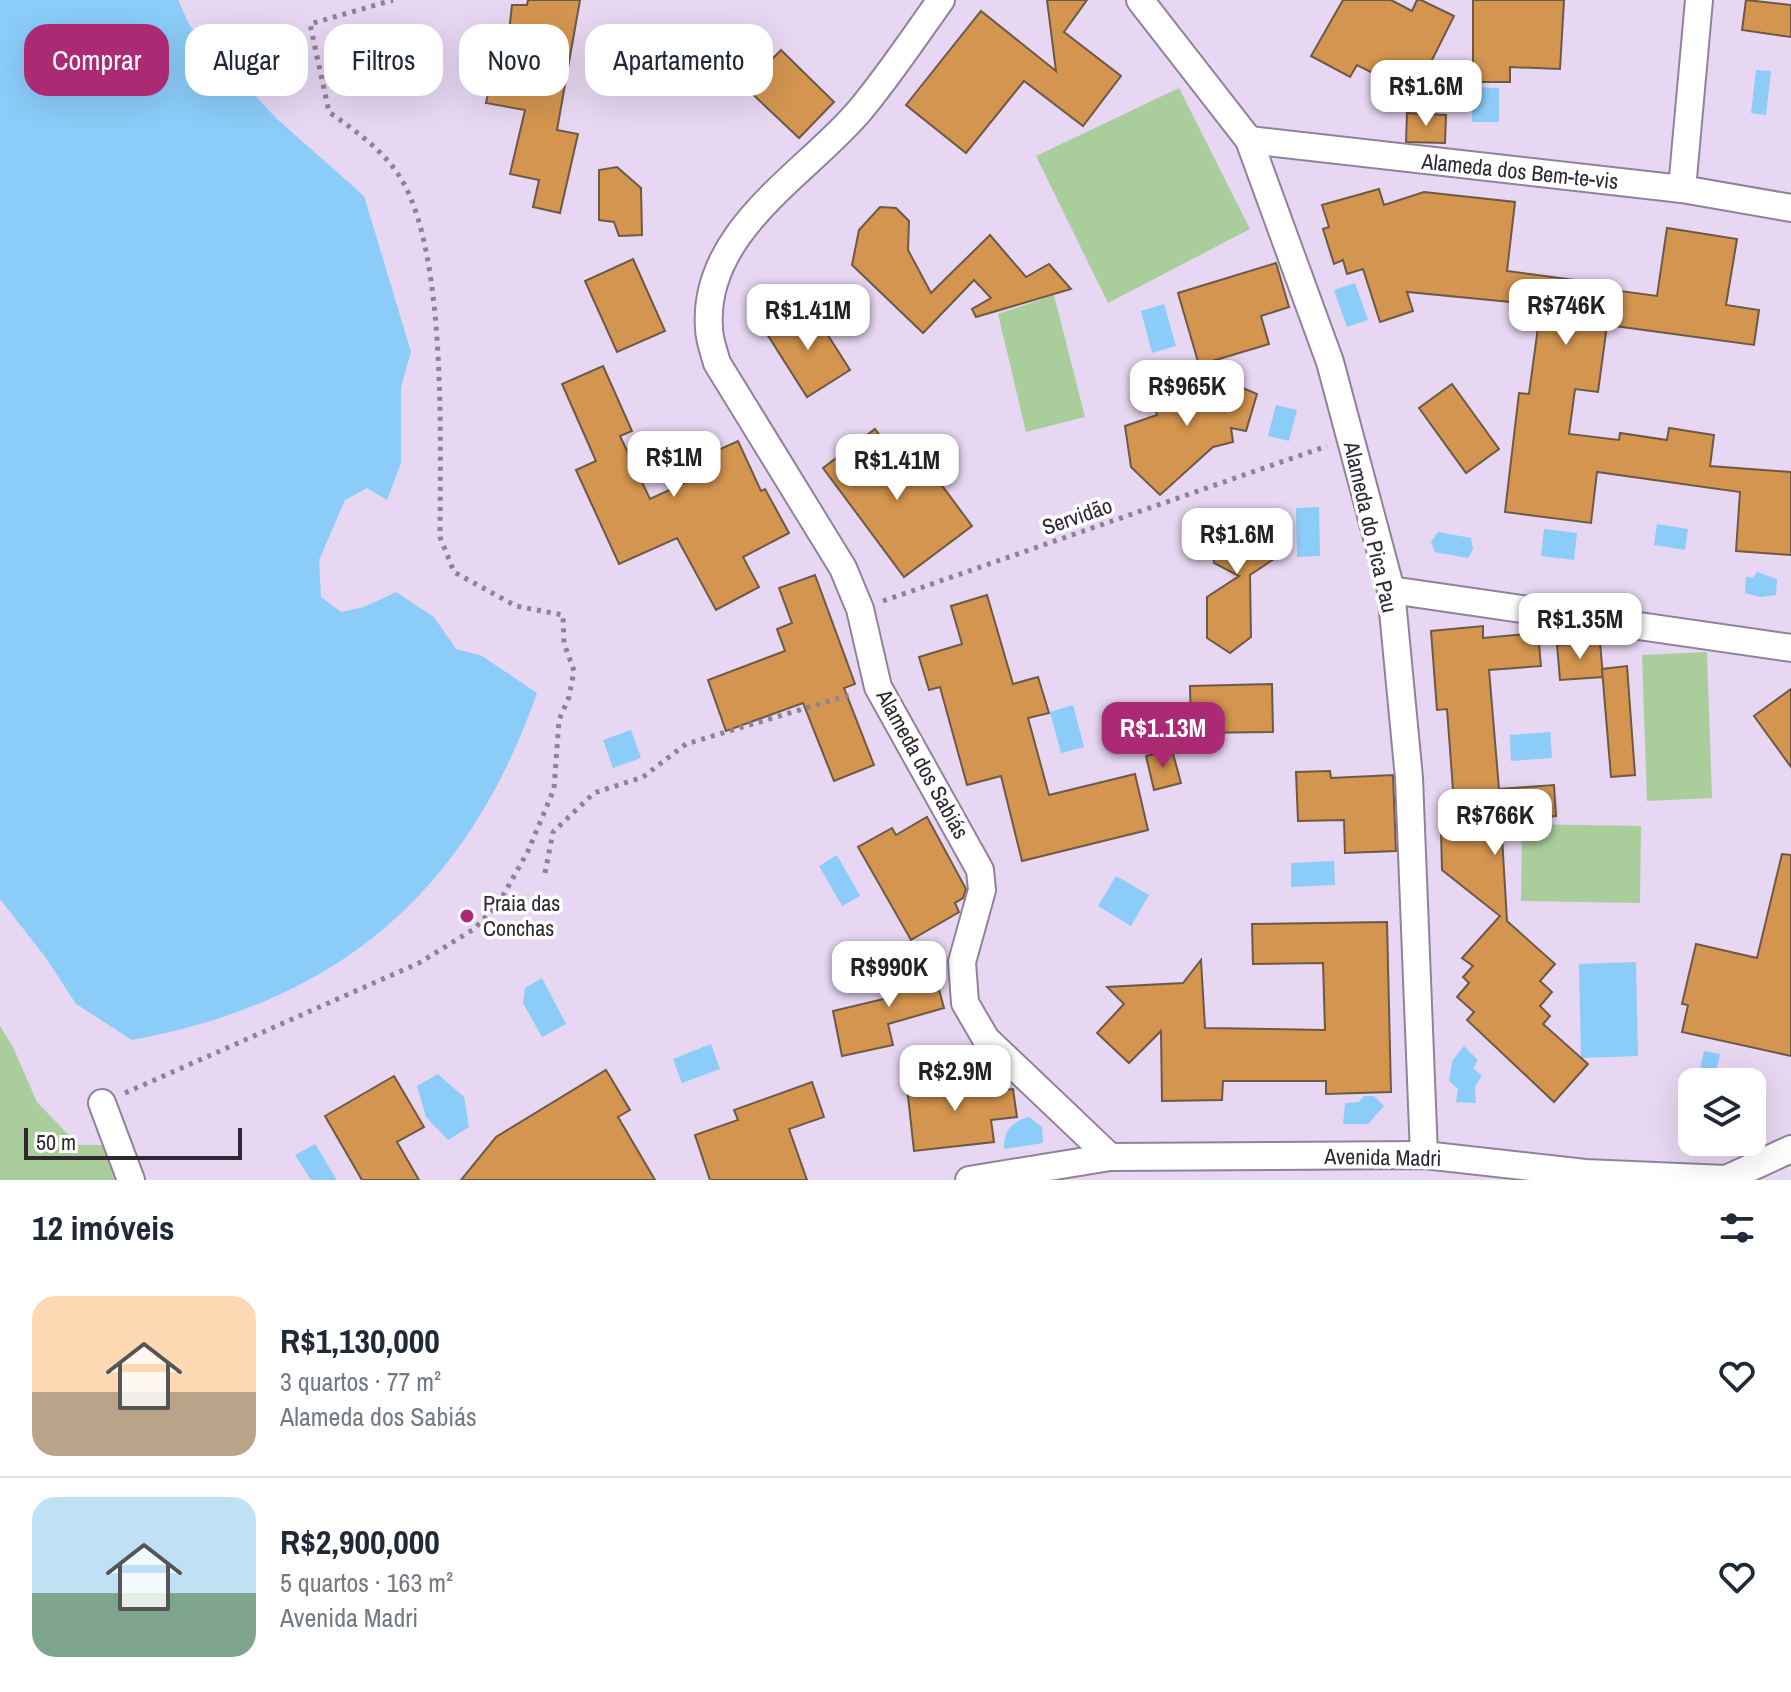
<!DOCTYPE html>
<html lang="pt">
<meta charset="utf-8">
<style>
:root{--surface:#fff;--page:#f2f2f3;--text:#1f2937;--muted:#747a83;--line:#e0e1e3;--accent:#ac2974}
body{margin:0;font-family:"Archivo Narrow",sans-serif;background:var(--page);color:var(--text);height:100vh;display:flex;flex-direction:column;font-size:30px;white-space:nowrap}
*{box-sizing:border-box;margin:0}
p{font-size:26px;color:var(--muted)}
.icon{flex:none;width:44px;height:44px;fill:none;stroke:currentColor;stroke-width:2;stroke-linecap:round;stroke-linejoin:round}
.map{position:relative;height:1180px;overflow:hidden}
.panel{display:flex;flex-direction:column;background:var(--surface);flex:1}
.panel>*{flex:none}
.guide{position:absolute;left:24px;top:24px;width:800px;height:72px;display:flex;gap:16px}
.fabs{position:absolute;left:1678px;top:1068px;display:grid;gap:16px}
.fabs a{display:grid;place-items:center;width:88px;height:88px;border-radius:16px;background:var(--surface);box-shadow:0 8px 32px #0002;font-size:40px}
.scale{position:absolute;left:24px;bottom:20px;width:218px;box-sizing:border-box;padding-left:8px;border:4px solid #2e2832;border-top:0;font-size:22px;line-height:28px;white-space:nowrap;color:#2e2832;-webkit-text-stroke:6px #fff;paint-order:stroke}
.price{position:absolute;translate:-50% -68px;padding:0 18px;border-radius:16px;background:#fff;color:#222;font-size:26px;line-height:52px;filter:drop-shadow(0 2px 4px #0008)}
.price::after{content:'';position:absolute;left:50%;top:48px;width:24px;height:18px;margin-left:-12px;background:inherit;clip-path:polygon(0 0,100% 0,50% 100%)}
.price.active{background:var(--accent);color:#fff}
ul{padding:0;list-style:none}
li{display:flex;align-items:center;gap:24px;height:200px;padding:0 32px}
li+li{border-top:2px solid var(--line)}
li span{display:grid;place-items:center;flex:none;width:224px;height:160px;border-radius:24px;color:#555}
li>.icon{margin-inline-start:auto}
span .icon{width:96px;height:96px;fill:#fffc;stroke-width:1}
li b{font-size:34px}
h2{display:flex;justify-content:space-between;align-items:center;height:96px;padding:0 32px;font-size:34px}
.chip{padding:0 28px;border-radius:24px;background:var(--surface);box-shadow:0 8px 32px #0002;font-size:28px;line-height:72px}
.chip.active{background:var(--accent);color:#fff}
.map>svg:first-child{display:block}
.green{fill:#aacd9c}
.water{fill:#8bccf9}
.building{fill:#d3954f;stroke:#6d5945;stroke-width:2}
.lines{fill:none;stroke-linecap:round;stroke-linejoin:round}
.street-casing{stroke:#91829a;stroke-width:30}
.path{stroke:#8e8395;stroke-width:5;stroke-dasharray:4 6;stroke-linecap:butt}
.street{stroke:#fff;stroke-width:26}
.poi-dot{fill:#ac2974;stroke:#fff;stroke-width:3}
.labels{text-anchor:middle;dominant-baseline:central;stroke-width:7;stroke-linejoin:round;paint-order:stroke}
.street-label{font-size:22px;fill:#2e2832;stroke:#fff}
.poi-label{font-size:22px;fill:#2e2832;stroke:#fff;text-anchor:start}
</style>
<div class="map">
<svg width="1791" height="1180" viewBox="0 0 1791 1180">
<rect width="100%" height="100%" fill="#e7d7f2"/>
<g class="green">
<path d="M 1179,88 L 1250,229 L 1108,303 L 1036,156 Z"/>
<path d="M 1054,295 L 1085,417 L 1026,432 L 998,314 Z"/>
<path d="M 1707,652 L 1712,798 L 1647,801 L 1642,655 Z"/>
<path d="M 1522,824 L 1641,826 L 1640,903 L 1521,901 Z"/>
<path d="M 0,1026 L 13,1047 L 37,1102 L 78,1145 L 119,1145 L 126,1180 L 0,1180 Z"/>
</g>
<g class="water">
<path d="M 0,0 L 178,0 L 190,26 L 277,119 L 364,196 L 411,352 L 401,387 L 401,463 L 387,500 L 367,488 L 345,500 L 319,560 L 321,597 L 341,612 L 364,607 L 396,592 L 434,617 L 456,649 L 482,656 L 537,693 C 467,892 339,1002 132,1040 L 76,1004 L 46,958 L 0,899 Z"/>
<path d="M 1756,70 L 1771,71 L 1766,115 L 1751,113 Z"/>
<path d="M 1473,87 L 1499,88 L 1499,122 L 1472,122 Z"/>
<path d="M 1355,283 L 1368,320 L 1347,327 L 1334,290 Z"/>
<path d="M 1164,304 L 1176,346 L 1152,353 L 1141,311 Z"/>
<path d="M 1276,405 L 1297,410 L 1289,441 L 1268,436 Z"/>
<path d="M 1319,507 L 1320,556 L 1297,557 L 1296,508 Z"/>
<path d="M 1657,524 L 1688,529 L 1685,550 L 1654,545 Z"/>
<path d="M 1544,529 L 1577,533 L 1574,560 L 1541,556 Z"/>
<path d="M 1438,532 L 1471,538 L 1473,549 L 1468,558 L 1435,552 L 1431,542 Z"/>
<path d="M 1757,572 L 1777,579 L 1776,595 L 1760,597 L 1745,593 L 1746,577 L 1753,578 Z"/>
<path d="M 1073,705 L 1084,747 L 1061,753 L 1050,712 Z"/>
<path d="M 631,730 L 641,758 L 613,768 L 603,740 Z"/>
<path d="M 1550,732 L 1552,758 L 1511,761 L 1510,735 Z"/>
<path d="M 837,855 L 860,896 L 842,906 L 819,866 Z"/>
<path d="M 1334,861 L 1335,885 L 1291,887 L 1291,863 Z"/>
<path d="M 1116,876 L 1149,895 L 1131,926 L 1098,906 Z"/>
<path d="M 1636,962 L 1638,1056 L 1581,1058 L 1579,964 Z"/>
<path d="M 542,978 L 566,1024 L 542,1037 L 523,1003 L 525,988 Z"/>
<path d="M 711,1044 L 720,1069 L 682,1083 L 673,1059 Z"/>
<path d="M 1464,1046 L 1478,1060 L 1473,1068 L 1482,1076 L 1475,1086 L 1476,1103 L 1456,1102 L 1458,1089 L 1449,1081 L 1452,1061 Z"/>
<path d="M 1704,1051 L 1720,1054 L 1714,1082 L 1692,1082 L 1692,1098 L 1682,1096 L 1685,1077 L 1698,1079 Z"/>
<path d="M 438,1074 L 464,1097 L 469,1127 L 448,1140 L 426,1117 L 417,1086 Z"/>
<path d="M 1364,1096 L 1374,1096 L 1384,1106 L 1368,1124 L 1343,1124 L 1345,1103 L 1359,1102 Z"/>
<path d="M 1029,1117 L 1042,1127 L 1043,1143 L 1004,1149 C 1003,1131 1013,1121 1029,1117 Z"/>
<path d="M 315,1144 L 337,1180 L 311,1180 L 295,1155 Z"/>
</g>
<g class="building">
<path d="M 528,0 L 580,0 L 557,130 L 578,134 L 560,213 L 533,207 L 539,180 L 510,174 L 525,110 L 486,103 L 490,84 L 482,83 L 489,47 L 507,49 L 512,5 L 527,5 Z"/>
<path d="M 1047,0 L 1087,0 L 1064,32 L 1121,76 L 1083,126 L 1024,81 L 966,153 L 906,105 L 981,11 L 1056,71 Z"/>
<path d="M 1343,0 L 1391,0 L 1412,11 L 1417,0 L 1421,0 L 1454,16 L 1415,94 L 1357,65 L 1350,77 L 1311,56 Z"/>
<path d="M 1473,0 L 1564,0 L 1560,69 L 1510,67 L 1510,82 L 1473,82 Z"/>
<path d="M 1746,0 L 1791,5 L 1791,37 L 1742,30 Z"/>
<path d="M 781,50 L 834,102 L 799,138 L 745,87 Z"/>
<path d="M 1407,113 L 1446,115 L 1445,143 L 1406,142 Z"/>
<path d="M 617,167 L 641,188 L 642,235 L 619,236 L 614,222 L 599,220 L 599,170 Z"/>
<path d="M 1379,189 L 1384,205 L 1424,192 L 1515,202 L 1507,271 L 1613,285 L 1612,290 L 1657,296 L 1667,228 L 1737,239 L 1726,305 L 1759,310 L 1754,345 L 1607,325 L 1598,392 L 1575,389 L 1569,434 L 1619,440 L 1620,433 L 1667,440 L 1669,428 L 1714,435 L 1710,466 L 1791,472 L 1791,555 L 1736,551 L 1740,492 L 1597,472 L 1591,523 L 1505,512 L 1519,393 L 1529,394 L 1541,305 L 1407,292 L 1413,311 L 1380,322 L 1363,269 L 1347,274 L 1343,260 L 1334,264 L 1323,229 L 1329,227 L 1322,205 Z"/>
<path d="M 880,207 L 896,208 L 909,221 L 908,250 L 931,293 L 990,235 L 1026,277 L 1049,264 L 1071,289 L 976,317 L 972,309 L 991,298 L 974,280 L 923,333 L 852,265 L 859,230 Z"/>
<path d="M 633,259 L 665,331 L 617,352 L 585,281 Z"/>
<path d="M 1276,263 L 1289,307 L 1261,316 L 1269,344 L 1199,365 L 1178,293 Z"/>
<path d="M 810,307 L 850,370 L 807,397 L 767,334 Z"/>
<path d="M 603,366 L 632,431 L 620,436 L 650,499 L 700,476 L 694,461 L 738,441 L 761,491 L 765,489 L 789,533 L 743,557 L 759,587 L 716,610 L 677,538 L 619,564 L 576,470 L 596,461 L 562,384 Z"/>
<path d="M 1213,375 L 1257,394 L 1246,431 L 1231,428 L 1233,442 L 1213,447 L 1160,495 L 1131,467 L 1125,426 L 1157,415 L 1150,394 Z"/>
<path d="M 1452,384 L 1499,449 L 1466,473 L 1419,408 Z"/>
<path d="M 875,429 L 907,472 L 923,460 L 972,526 L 904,577 L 823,468 Z"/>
<path d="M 1242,509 L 1272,525 L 1274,559 L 1250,575 L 1251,637 L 1230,653 L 1207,638 L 1207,597 L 1239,576 L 1214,563 L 1212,528 Z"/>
<path d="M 815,575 L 855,684 L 844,688 L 874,765 L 834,781 L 803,703 L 726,731 L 708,680 L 785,651 L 777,629 L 792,623 L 779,588 Z"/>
<path d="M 987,595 L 1013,684 L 1038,677 L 1049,713 L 1028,718 L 1049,795 L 1135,774 L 1148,830 L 1022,861 L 1001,776 L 967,785 L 940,687 L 929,690 L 919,657 L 962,644 L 951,606 Z"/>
<path d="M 1483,626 L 1483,638 L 1538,633 L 1541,666 L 1489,670 L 1499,789 L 1554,785 L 1556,816 L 1501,820 L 1507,921 L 1555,964 L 1540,981 L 1552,992 L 1540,1006 L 1550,1016 L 1543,1024 L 1588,1064 L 1554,1102 L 1467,1020 L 1474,1012 L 1457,997 L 1469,983 L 1463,977 L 1473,966 L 1462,958 L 1500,916 L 1442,870 L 1441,831 L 1456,830 L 1447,709 L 1437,710 L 1431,631 Z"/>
<path d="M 1600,642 L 1603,677 L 1560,680 L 1557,645 Z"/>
<path d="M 1627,666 L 1635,775 L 1611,777 L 1602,669 Z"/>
<path d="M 1272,684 L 1273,732 L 1191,733 L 1190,686 Z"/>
<path d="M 1791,689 L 1791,767 L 1754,716 Z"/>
<path d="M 1172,750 L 1181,783 L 1154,790 L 1146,756 Z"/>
<path d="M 1330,771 L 1331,778 L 1393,775 L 1396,851 L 1345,853 L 1344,820 L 1298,821 L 1296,772 Z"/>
<path d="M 927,817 L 966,889 L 963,898 L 955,903 L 959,912 L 911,940 L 858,847 L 892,828 L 896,835 Z"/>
<path d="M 1782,854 L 1791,855 L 1791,1056 L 1682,1032 L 1688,1005 L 1682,1004 L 1696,944 L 1757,958 Z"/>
<path d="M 1387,922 L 1391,1092 L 1326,1094 L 1326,1081 L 1223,1081 L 1222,1100 L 1162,1101 L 1161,1031 L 1129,1063 L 1097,1033 L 1124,1004 L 1107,987 L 1183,983 L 1201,960 L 1205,1028 L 1325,1030 L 1323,963 L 1253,964 L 1252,924 Z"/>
<path d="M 931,960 L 944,1008 L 888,1024 L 893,1045 L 842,1056 L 833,1011 L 888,998 L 881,974 Z"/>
<path d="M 606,1070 L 630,1110 L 618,1117 L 655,1180 L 461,1180 L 496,1137 Z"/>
<path d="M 941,1074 L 943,1089 L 986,1084 L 987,1092 L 1013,1089 L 1017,1117 L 991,1120 L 994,1142 L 914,1151 L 906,1078 Z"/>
<path d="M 394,1076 L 424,1127 L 397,1142 L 419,1180 L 362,1180 L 325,1116 Z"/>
<path d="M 812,1082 L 824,1117 L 789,1129 L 807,1180 L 710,1180 L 695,1135 L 738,1120 L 734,1110 Z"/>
</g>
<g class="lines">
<g class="street-casing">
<g id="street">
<path d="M 941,0 C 915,36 890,74 861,109 C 809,172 702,230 709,328 C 709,339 714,352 717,363 L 843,568 L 860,609 L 878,687 L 980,870 L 982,890 L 962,962 L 965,1003 L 986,1039 L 1110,1157"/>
<path d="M 1140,0 L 1249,140 L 1330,362 L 1391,590 L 1409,778 L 1424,1155"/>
<path d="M 1249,140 L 1682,189 L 1791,208"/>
<path d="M 1682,189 L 1699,0"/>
<path d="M 1391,590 L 1791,648"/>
<path d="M 102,1103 L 131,1180"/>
<path d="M 969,1180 L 1110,1157 L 1424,1155 L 1585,1173 L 1726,1179 L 1791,1149"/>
</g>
</g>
<g class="path">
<path d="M 883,601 L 1327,446"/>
<path d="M 545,873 L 553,832 L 594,793 L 643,777 L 686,744 L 853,694"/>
<path d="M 125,1093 L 419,963 L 474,929 L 499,903 L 528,851 L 554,789 L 559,720 L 569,697 L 574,671 L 564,643 L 563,615 L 516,606 L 454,572 L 440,537 C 440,445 447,261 403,182 C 386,152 357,132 329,112 L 310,24 L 393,0"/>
</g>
<use href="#street" class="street"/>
</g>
<circle class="poi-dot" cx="467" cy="916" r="8"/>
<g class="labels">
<g class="street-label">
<text transform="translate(1520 171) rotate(6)">Alameda dos Bem-te-vis</text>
<text transform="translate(1077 516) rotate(-19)">Servidão</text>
<text transform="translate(1371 527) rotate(77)">Alameda do Pica Pau</text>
<text transform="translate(923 764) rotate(61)">Alameda dos Sabiás</text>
<text transform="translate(1383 1157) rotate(1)">Avenida Madri</text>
</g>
<g class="poi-label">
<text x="483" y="903">Praia das<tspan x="483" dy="25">Conchas</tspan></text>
</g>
</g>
</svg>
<div class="fabs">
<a><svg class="icon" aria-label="layers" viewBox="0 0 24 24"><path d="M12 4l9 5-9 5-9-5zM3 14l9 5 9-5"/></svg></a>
</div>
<div class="scale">50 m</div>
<b class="price" style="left:1426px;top:128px">R$1.6M</b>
<b class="price" style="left:1566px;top:347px">R$746K</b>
<b class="price" style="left:808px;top:352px">R$1.41M</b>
<b class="price" style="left:1187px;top:428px">R$965K</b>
<b class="price" style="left:674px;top:499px">R$1M</b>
<b class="price" style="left:897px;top:502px">R$1.41M</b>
<b class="price" style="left:1237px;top:576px">R$1.6M</b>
<b class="price" style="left:1580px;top:661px">R$1.35M</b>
<b class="price active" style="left:1163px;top:770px">R$1.13M</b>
<b class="price" style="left:1495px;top:857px">R$766K</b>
<b class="price" style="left:889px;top:1009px">R$990K</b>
<b class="price" style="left:955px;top:1113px">R$2.9M</b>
<div class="guide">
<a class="chip active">Comprar</a>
<a class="chip">Alugar</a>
<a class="chip">Filtros</a>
<a class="chip">Novo</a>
<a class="chip">Apartamento</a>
</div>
</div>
<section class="panel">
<h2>12 imóveis<svg class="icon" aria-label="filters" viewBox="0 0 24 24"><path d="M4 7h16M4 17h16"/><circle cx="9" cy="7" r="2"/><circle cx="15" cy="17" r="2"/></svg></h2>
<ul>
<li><span style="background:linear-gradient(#ffd9b3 60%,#b9a48a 0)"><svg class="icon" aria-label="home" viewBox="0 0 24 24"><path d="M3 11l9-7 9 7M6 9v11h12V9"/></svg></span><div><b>R$1,130,000</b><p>3 quartos · 77 m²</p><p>Alameda dos Sabiás</p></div><svg class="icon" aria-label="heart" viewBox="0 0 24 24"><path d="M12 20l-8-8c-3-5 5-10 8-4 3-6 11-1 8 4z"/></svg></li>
<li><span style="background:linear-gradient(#bfe0f5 60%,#7fa58c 0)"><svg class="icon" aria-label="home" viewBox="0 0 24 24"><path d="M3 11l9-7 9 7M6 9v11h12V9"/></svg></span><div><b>R$2,900,000</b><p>5 quartos · 163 m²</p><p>Avenida Madri</p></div><svg class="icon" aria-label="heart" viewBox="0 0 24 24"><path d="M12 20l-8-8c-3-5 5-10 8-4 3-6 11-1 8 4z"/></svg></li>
</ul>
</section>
